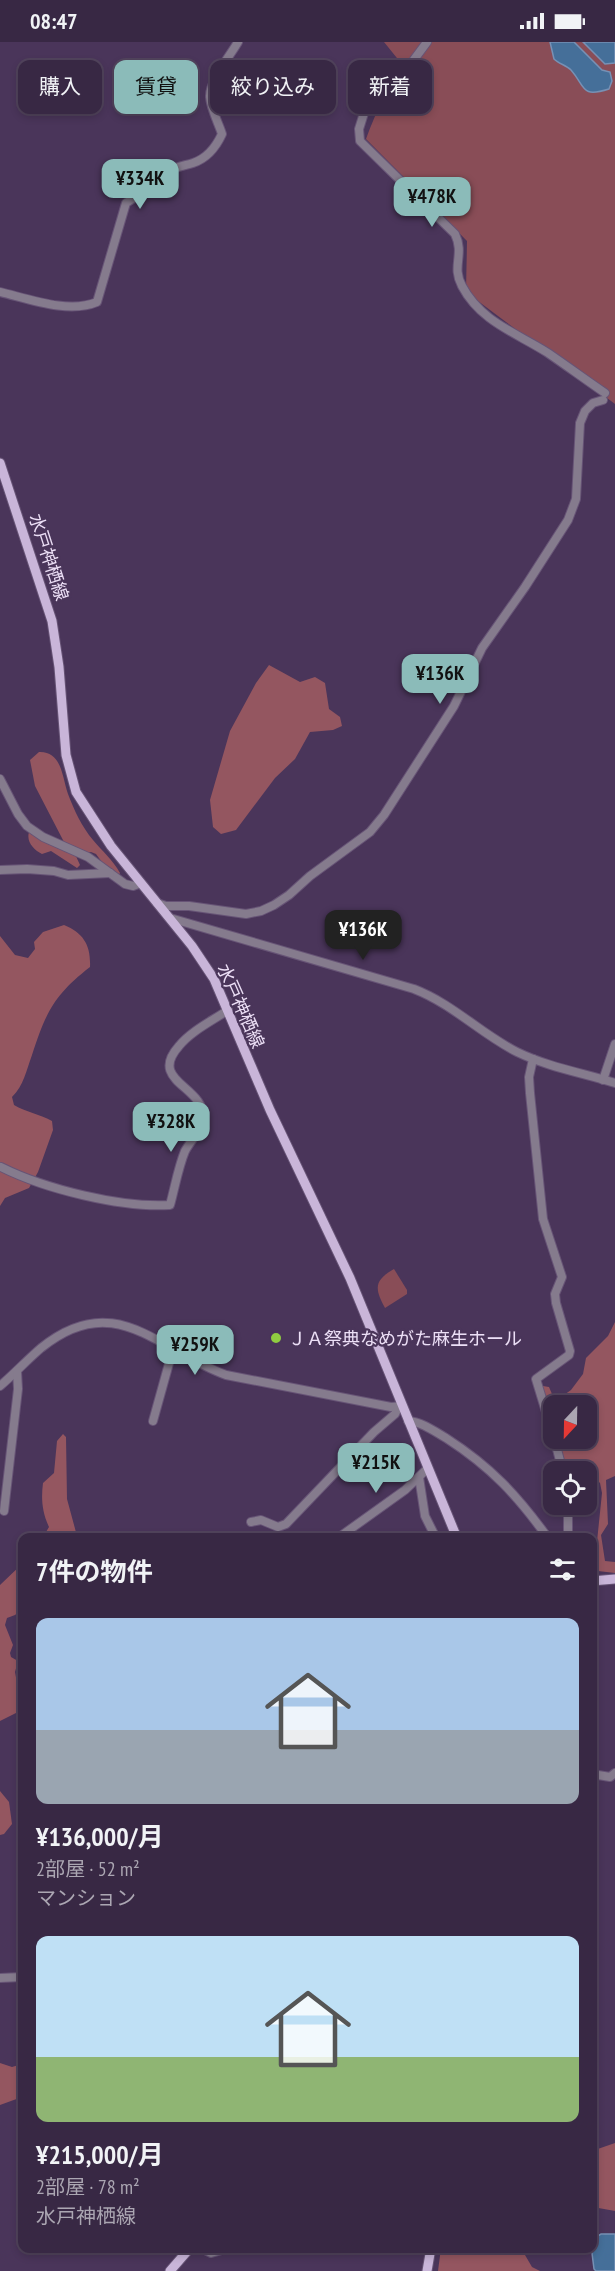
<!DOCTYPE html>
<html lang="ja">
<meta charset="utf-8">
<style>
:root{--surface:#382844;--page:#3f304b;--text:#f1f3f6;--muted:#aba6b2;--line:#52445d;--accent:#8bbbb9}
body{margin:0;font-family:"PT Sans Narrow","Noto Sans JP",sans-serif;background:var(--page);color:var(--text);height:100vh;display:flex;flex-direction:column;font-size:22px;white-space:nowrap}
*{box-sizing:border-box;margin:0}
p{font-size:20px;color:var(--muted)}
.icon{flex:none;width:33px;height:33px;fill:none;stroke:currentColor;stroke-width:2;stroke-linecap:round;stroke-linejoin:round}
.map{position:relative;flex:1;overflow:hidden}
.sheet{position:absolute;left:18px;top:1491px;width:579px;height:720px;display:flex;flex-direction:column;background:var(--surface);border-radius:12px;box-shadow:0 3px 9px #0003,0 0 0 2px var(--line)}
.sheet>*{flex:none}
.hud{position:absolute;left:18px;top:18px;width:579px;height:54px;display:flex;gap:12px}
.needle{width:39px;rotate:202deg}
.fabs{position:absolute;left:543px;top:1353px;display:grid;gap:12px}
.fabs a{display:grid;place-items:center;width:54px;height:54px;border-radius:12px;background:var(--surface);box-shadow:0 3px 9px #0003,0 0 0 2px var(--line);font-size:30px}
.price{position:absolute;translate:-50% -51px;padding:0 14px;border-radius:12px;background:var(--accent);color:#111;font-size:20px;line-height:39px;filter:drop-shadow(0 2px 3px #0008)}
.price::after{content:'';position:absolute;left:50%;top:36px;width:18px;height:14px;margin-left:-9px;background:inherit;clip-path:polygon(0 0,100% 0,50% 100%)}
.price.selected{background:#222;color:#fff}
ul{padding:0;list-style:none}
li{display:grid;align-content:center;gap:12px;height:318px;padding:0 18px}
li span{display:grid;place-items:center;height:186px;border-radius:12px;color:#555}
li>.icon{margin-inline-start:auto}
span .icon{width:108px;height:108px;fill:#fffc;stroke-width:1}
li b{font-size:26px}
h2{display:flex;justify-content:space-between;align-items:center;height:72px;padding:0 18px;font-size:26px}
.pill{padding:0 21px;border-radius:12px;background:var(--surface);box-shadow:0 3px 9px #0003,0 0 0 2px var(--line);font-size:21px;line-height:54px}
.pill.selected{background:var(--accent);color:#111}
.status{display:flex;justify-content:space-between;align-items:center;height:42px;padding:0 30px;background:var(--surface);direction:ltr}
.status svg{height:16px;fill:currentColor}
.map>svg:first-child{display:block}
.green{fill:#894d57}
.forest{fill:#945660}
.water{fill:#456f99;stroke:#7791b5;stroke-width:1.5}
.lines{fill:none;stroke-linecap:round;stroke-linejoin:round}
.minor-casing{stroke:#675476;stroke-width:10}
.major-casing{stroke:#675476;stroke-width:11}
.minor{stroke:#857b8d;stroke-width:8}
.major{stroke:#c9b5d9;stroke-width:9}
.poi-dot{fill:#90cd41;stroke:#4a355a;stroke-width:2}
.labels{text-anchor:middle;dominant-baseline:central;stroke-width:4.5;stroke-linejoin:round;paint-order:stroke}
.street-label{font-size:18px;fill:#ecdff6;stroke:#4a355a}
.poi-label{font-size:18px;fill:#ecdff6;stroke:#4a355a;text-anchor:start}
</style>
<div class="status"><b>08:47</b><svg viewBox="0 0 49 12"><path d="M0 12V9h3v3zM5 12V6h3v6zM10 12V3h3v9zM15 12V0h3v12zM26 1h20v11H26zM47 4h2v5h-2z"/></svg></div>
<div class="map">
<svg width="615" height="2229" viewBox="0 0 615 2229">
<rect width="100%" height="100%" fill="#4a355a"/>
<g class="green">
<path d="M 384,0 L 615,0 L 615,362 L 466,250 L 467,199 L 366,97 C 377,68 385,49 405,26 Z"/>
<path d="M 394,1227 L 407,1248 L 407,1252 L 385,1266 C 375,1247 373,1239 394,1227 Z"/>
</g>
<g class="forest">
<path d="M 269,623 L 300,640 L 315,635 L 325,641 L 329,667 L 340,675 L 342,684 L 333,688 L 310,690 L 295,717 L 275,736 L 236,788 L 221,792 L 213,785 L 210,758 L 230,689 L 256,641 Z"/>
<path d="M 39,710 C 62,709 62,735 68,752 C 74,768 82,785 93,798 C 102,809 113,818 120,831 L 119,833 L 104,823 L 96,812 L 91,810 L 75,812 L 80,823 L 77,826 L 51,809 L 42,812 C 34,808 26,800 29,790 L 64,800 L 35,744 L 30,718 Z"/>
<path d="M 64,883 C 84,891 91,904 90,925 C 54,953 46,970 32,1013 C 26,1029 24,1043 12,1055 L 14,1063 C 26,1070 39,1072 52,1079 L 53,1088 L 38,1130 L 29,1146 L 5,1156 L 0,1164 L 0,894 L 15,913 L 28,916 L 35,907 L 34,900 L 43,890 Z"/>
<path d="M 615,1280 L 615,1434 L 606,1438 L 608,1482 L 601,1493 L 605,1519 L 615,1520 L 615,1531 L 598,1529 L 595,1519 L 602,1451 L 600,1441 L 598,1439 L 587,1439 L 586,1430 L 566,1429 L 556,1397 L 586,1396 L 586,1364 L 554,1364 L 553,1388 L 542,1348 L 543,1344 L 549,1345 L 552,1352 L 561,1355 L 571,1348 L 583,1332 L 586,1316 L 608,1294 Z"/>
<path d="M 63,1392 L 66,1395 L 67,1457 L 77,1494 L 77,1495 L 43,1495 L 49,1485 C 42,1470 41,1457 43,1441 L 54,1431 L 57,1399 Z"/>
<path d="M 22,1522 L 22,1567 L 15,1573 L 7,1576 L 5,1583 L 13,1603 L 10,1611 L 11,1615 L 18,1619 L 15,1630 L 22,1668 L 0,1679 L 0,1543 Z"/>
<path d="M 0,1749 L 9,1760 L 12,1782 L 4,1792 L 0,1793 Z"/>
<path d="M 0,2021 L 12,2025 L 22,2022 L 22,2055 L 0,2063 Z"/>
<path d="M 615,2101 L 615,2169 L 593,2165 L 592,2109 Z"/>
<path d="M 441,2206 L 511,2208 L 525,2213 L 532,2225 L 540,2229 L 554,2229 L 438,2229 Z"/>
</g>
<g class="water">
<path d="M 550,0 L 574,0 L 602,28 L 610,30 L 612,39 L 609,47 C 580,56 586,45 571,28 C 566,23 559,22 554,17 Z"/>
<path d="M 583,0 L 615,0 L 615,21 L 605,22 Z"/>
<path d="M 601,2192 L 615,2192 L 615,2229 L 596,2229 L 594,2227 L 592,2211 L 596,2195 Z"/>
</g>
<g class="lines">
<g class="minor-casing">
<g id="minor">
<path d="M 427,0 L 410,23 L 370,52 L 359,87 L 360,99 L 455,192 C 465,213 451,224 462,244 C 481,280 517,291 548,311 C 567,324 586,338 605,351"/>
<path d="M 0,250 C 29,257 69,272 97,260 L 126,161 C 143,151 152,143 167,131 C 175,124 184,124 193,121 C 208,116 216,105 222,92 C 218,80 211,67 210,55 C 209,39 230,14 238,0"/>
<path d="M 0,737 L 18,772 L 27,784 L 43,795 L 88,815 L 125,842 L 133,844 L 141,841"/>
<path d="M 0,828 L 27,827 L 54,829 L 68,833 L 110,831"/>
<path d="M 157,861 L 166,864 L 189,864 L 246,872 L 261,869 L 274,863 L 289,853 L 310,834 L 370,790 L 384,773 L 454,664 L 482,606 L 525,545 L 568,478 L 576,457 L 580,381 L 585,369 L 593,361 L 603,358"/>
<path d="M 170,876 L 414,947 C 453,962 481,992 517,1010 C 548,1025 583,1031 615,1041"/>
<path d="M 533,1017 L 529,1035 L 530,1051 L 543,1177 L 562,1235 L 555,1252 L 556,1261 L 570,1309 L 569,1313 L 536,1337 L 554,1396"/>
<path d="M 603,1038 L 615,1002"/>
<path d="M 1,1125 C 45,1147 121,1166 170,1163 C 175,1145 178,1126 185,1109 C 191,1098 201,1089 203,1077 C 206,1044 147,1040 179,1004 C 191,989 212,979 228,968"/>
<path d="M 0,1344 C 14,1332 27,1318 41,1306 C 115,1246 157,1308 226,1333 L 391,1365 L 402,1364"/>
<path d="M 153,1379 L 173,1307"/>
<path d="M 408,1379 C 422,1380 434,1389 446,1396 C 491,1425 517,1453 548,1496"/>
<path d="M 554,1396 L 563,1430"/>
<path d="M 419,1435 L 425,1474 L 436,1496"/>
<path d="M 568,1462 L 568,1496"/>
<path d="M 4,1469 L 18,1347 L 17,1329"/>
<path d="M 251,1480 L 261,1478 L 278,1485 L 286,1482 L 374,1390 L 395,1372 L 398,1366"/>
<path d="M 338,1496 L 405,1448 L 428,1426"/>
<path d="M 592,1732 L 610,1735 L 615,1731"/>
<path d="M 0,1936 L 22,1935"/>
<path d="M 201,2206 L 211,2211 L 229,2206"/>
</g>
</g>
<g class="major-casing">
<g id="major">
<path d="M 0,421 L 52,579 L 59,625 L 66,713 L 76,750 L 111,804 L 192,904 L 214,937 L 270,1068 L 350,1236 L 457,1496"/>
<path d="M 592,1539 L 615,1537"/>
<path d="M 170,2229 L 190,2206"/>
<path d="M 427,2229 L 431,2206"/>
</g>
</g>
<use href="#minor" class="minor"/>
<use href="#major" class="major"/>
</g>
<circle class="poi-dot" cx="276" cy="1296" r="6"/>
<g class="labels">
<g class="street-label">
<text transform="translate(49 515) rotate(72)">水戸神栖線</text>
<text transform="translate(241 964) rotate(66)">水戸神栖線</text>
</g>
<g class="poi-label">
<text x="288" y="1296">ＪＡ祭典なめがた麻生ホール</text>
</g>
</g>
</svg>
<div class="fabs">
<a><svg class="needle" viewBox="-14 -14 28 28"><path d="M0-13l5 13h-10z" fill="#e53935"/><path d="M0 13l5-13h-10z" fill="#aba6b2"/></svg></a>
<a><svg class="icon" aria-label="locate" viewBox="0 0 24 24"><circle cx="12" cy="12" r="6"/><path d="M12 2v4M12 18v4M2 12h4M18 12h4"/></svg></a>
</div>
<b class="price" style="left:140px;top:168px">¥334K</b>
<b class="price" style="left:432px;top:186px">¥478K</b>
<b class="price" style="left:440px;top:663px">¥136K</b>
<b class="price selected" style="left:363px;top:919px">¥136K</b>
<b class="price" style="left:171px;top:1111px">¥328K</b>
<b class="price" style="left:195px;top:1334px">¥259K</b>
<b class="price" style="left:376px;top:1452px">¥215K</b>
<div class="hud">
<a class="pill">購入</a>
<a class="pill selected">賃貸</a>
<a class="pill">絞り込み</a>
<a class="pill">新着</a>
</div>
<section class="sheet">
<h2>7件の物件<svg class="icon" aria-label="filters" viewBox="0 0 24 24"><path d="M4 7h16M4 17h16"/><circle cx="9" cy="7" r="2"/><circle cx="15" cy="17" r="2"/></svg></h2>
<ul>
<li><span style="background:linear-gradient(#a9c7e8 60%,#9aa5b1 0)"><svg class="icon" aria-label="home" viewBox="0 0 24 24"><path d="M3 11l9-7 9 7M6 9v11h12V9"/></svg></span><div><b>¥136,000/月</b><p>2部屋 · 52 m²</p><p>マンション</p></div></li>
<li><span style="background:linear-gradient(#bfe0f5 65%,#8fb573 0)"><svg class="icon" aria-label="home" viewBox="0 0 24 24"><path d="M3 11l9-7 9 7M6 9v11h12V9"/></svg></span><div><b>¥215,000/月</b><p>2部屋 · 78 m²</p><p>水戸神栖線</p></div></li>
</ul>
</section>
</div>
